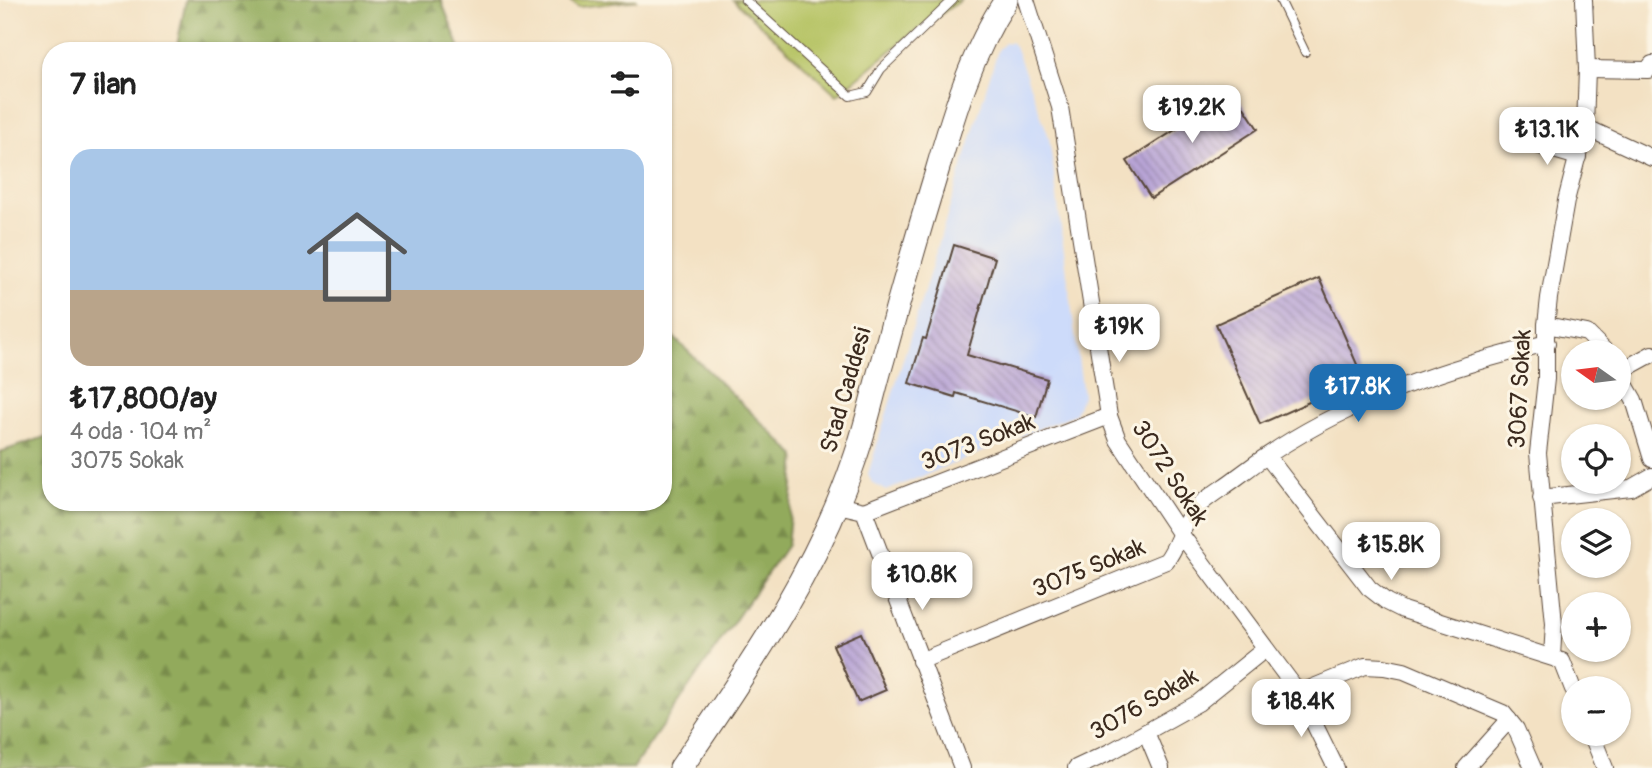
<!DOCTYPE html>
<html lang="tr">
<meta charset="utf-8">
<style>
:root{--surface:#fff;--page:#f6f6f6;--text:#222;--muted:#767676;--accent:#1f6fb2}
body{margin:0;font-family:Pangolin,sans-serif;background:var(--page);color:var(--text);height:100vh;display:flex;flex-direction:column;font-size:26px;white-space:nowrap}
*{box-sizing:border-box;margin:0}
p{font-size:23px;color:var(--muted)}
.icon{flex:none;width:38px;height:38px;fill:none;stroke:currentColor;stroke-width:2;stroke-linecap:round;stroke-linejoin:round}
.map{position:relative;flex:1;overflow:hidden}
.details{position:absolute;left:42px;top:42px;width:630px;height:469px;display:flex;flex-direction:column;background:var(--surface);border-radius:28px;box-shadow:0 2px 5px #0004}
.details>*{flex:none}
.needle{width:46px;rotate:284deg}
.fabs{position:absolute;left:1561px;top:340px;display:grid;gap:14px}
.fabs a{display:grid;place-items:center;width:70px;height:70px;border-radius:50%;background:var(--surface);box-shadow:0 2px 5px #0004;font-size:35px}
.price{position:absolute;translate:-50% -60px;padding:0 16px;border-radius:14px;background:#fff;color:#222;font-size:23px;line-height:46px;filter:drop-shadow(0 2px 4px #0008)}
.price::after{content:'';position:absolute;left:50%;top:42px;width:21px;height:16px;margin-left:-10px;background:inherit;clip-path:polygon(0 0,100% 0,50% 100%)}
.price.active{background:var(--accent);color:#fff}
ul{padding:0;list-style:none}
li{display:grid;align-content:center;gap:14px;height:371px;padding:0 28px}
li span{display:grid;place-items:center;height:217px;border-radius:21px;color:#555}
li>.icon{margin-inline-start:auto}
span .icon{width:126px;height:126px;fill:#fffc;stroke-width:1}
li b{font-size:30px}
h2{display:flex;justify-content:space-between;align-items:center;height:84px;padding:0 28px;font-size:30px}
.map>svg:first-child{display:block}
.built{fill:#cddbfa}
.grass{fill:#b8c568;stroke:#7a7843;stroke-width:2}
.forest{fill:url(#forest-firs);stroke:#666a3d;stroke-width:2}
.building{fill:url(#building-back-hatch)}
.lines{fill:none;stroke-linecap:round;stroke-linejoin:round}
.lane-casing{stroke:#574537;stroke-width:10}
.street-casing{stroke:#574537;stroke-width:18}
.secondary-casing{stroke:#574537;stroke-width:25}
.lane{stroke:#fff;stroke-width:8}
.street{stroke:#fff;stroke-width:16}
.secondary{stroke:#fff;stroke-width:23}
.labels{text-anchor:middle;dominant-baseline:central;stroke-width:6;stroke-linejoin:round;paint-order:stroke}
.street-label{font-size:24px;fill:#3b2a1e;stroke:#fcf5e5}
</style>
<div class="map">
<svg width="1652" height="768" viewBox="0 0 1652 768">
<defs>
<pattern id="forest-firs" width="22" height="20" patternUnits="userSpaceOnUse" patternTransform="scale(1.75)"><rect width="22" height="20" fill="#92aa5c"/><path d="M5 1l3.5 6h-7zM16 11l3.5 6h-7z" fill="#788b4b"/></pattern>
<pattern id="building-back-hatch" width="6" height="6" patternUnits="userSpaceOnUse" patternTransform="scale(1.75)"><rect width="6" height="6" fill="#b8a4d6"/><path d="M-1 5l2 2M0 0l6 6M5-1l2 2" fill="none" stroke="#9786ad"/></pattern>
</defs>
<rect width="100%" height="100%" fill="#fcf5e5"/>
<filter id="ink" filterUnits="userSpaceOnUse"><feTurbulence type="fractalNoise" baseFrequency=".0143" numOctaves="2"/><feDisplacementMap in="SourceGraphic" scale="14" xChannelSelector="R" yChannelSelector="G"/><feConvolveMatrix kernelMatrix="1 2 1 2 8 2 1 2 1" color-interpolation-filters="sRGB"/></filter>
<filter id="wash" filterUnits="userSpaceOnUse"><feTurbulence type="fractalNoise" baseFrequency=".00686" numOctaves="4" result="noise"/><feDisplacementMap in="SourceGraphic" scale="28" xChannelSelector="R" yChannelSelector="G"/><feGaussianBlur stdDeviation="1.57" result="paint"/><feColorMatrix in="noise" values="0 0 0 0 0 0 0 0 0 0 0 0 0 0 0 0 0 1.4 0 .05"/><feComposite in="paint" operator="in"/></filter>
<g filter="url(#wash)">
<rect width="100%" height="100%" fill="#f3e1c3"/>
<path class="built" d="M 1011,42 L 1015,46 L 1049,137 L 1083,395 L 1075,414 L 886,491 L 872,483 L 868,474 L 998,50 L 1005,43 Z"/>
<g class="grass">
<path d="M 568,0 L 638,0 L 579,7 Z"/>
<path d="M 733,0 L 961,0 L 905,39 L 837,95 Z"/>
</g>
<g class="forest">
<path d="M 186,0 L 441,0 L 461,51 L 176,51 Z"/>
<path d="M 663,327 L 796,456 L 787,545 L 633,768 L 0,768 L 0,452 L 51,435 L 51,502 L 663,502 Z"/>
</g>
<g id="blocks">
<g class="building">
<path d="M 1234,92 L 1258,129 L 1151,198 L 1127,161 Z"/>
<path d="M 954,245 L 995,258 L 967,355 L 1047,379 L 1036,417 L 956,393 L 955,397 L 909,383 L 923,338 L 926,339 Z"/>
<path d="M 1319,278 L 1363,378 L 1260,424 L 1216,324 Z"/>
<path d="M 861,633 L 886,690 L 858,702 L 833,645 Z"/>
</g>
</g>
</g>
<g filter="url(#ink)">
<use href="#blocks" fill-opacity="0" stroke="#574537" stroke-width="2"/>
<g class="lines">
<g class="lane-casing">
<g id="lane">
<path d="M 745,0 L 850,96 L 867,92 L 881,69 L 953,0"/>
<path d="M 1280,0 L 1305,52"/>
</g>
</g>
<g class="street-casing">
<g id="street">
<path d="M 1026,0 L 1060,107 L 1109,416 L 1118,440 L 1180,533 L 1299,693 L 1336,768"/>
<path d="M 1584,0 L 1587,69 L 1585,127 L 1652,158"/>
<path d="M 1587,69 L 1648,70 L 1652,64"/>
<path d="M 1527,142 L 1578,157"/>
<path d="M 1546,325 L 1587,333 L 1606,352"/>
<path d="M 1619,372 L 1652,354"/>
<path d="M 1619,374 L 1634,400 L 1652,459"/>
<path d="M 1267,456 L 1369,588 L 1387,602 L 1403,610 L 1562,661 L 1573,689"/>
<path d="M 1541,498 L 1631,488 L 1652,476"/>
<path d="M 838,505 L 864,511 L 962,768"/>
<path d="M 864,511 L 1109,416"/>
<path d="M 1552,656 L 1554,624 L 1538,453 L 1546,379 L 1546,325 L 1549,298 L 1566,201 L 1585,127"/>
<path d="M 920,661 L 1166,561 C 1178,546 1181,526 1194,510 C 1205,498 1223,488 1236,478 C 1329,406 1434,371 1547,343"/>
<path d="M 1299,693 L 1365,666 L 1384,667 L 1404,671 L 1503,713 L 1516,729 L 1533,768"/>
<path d="M 1146,732 L 1161,768"/>
<path d="M 1591,733 L 1605,768"/>
<path d="M 1076,768 L 1112,751 L 1198,703 L 1265,649"/>
<path d="M 1466,768 L 1509,720"/>
</g>
</g>
<g class="secondary-casing">
<path id="secondary" d="M 681,768 C 747,670 816,573 854,461 C 866,428 873,393 883,359 C 900,296 918,233 937,171 C 954,112 972,52 1006,0"/>
</g>
<use href="#lane" class="lane"/>
<use href="#street" class="street"/>
<use href="#secondary" class="secondary"/>
</g>
</g>
<g class="labels">
<g class="street-label">
<text transform="translate(1520 389) rotate(-87)">3067 Sokak</text>
<text transform="translate(846 390) rotate(-74)">Stad Caddesi</text>
<text transform="translate(978 442) rotate(-21)">3073 Sokak</text>
<text transform="translate(1170 473) rotate(57)">3072 Sokak</text>
<text transform="translate(1089 568) rotate(-22)">3075 Sokak</text>
<text transform="translate(1144 704) rotate(-30)">3076 Sokak</text>
</g>
</g>
</svg>
<div class="fabs">
<a><svg class="needle" viewBox="-14 -14 28 28"><path d="M0-13l5 13h-10z" fill="#e53935"/><path d="M0 13l5-13h-10z" fill="#767676"/></svg></a>
<a><svg class="icon" aria-label="locate" viewBox="0 0 24 24"><circle cx="12" cy="12" r="6"/><path d="M12 2v4M12 18v4M2 12h4M18 12h4"/></svg></a>
<a><svg class="icon" aria-label="layers" viewBox="0 0 24 24"><path d="M12 4l9 5-9 5-9-5zM3 14l9 5 9-5"/></svg></a>
<a>+</a>
<a>−</a>
</div>
<b class="price" style="left:1192px;top:145px">₺19.2K</b>
<b class="price" style="left:1547px;top:167px">₺13.1K</b>
<b class="price" style="left:1119px;top:364px">₺19K</b>
<b class="price active" style="left:1358px;top:424px">₺17.8K</b>
<b class="price" style="left:1391px;top:582px">₺15.8K</b>
<b class="price" style="left:922px;top:612px">₺10.8K</b>
<b class="price" style="left:1301px;top:739px">₺18.4K</b>
<section class="details">
<h2>7 ilan<svg class="icon" aria-label="filters" viewBox="0 0 24 24"><path d="M4 7h16M4 17h16"/><circle cx="9" cy="7" r="2"/><circle cx="15" cy="17" r="2"/></svg></h2>
<ul>
<li><span style="background:linear-gradient(#a9c7e8 65%,#b9a48a 0)"><svg class="icon" aria-label="home" viewBox="0 0 24 24"><path d="M3 11l9-7 9 7M6 9v11h12V9"/></svg></span><div><b>₺17,800/ay</b><p>4 oda · 104 m²</p><p>3075 Sokak</p></div></li>
</ul>
</section>
</div>
